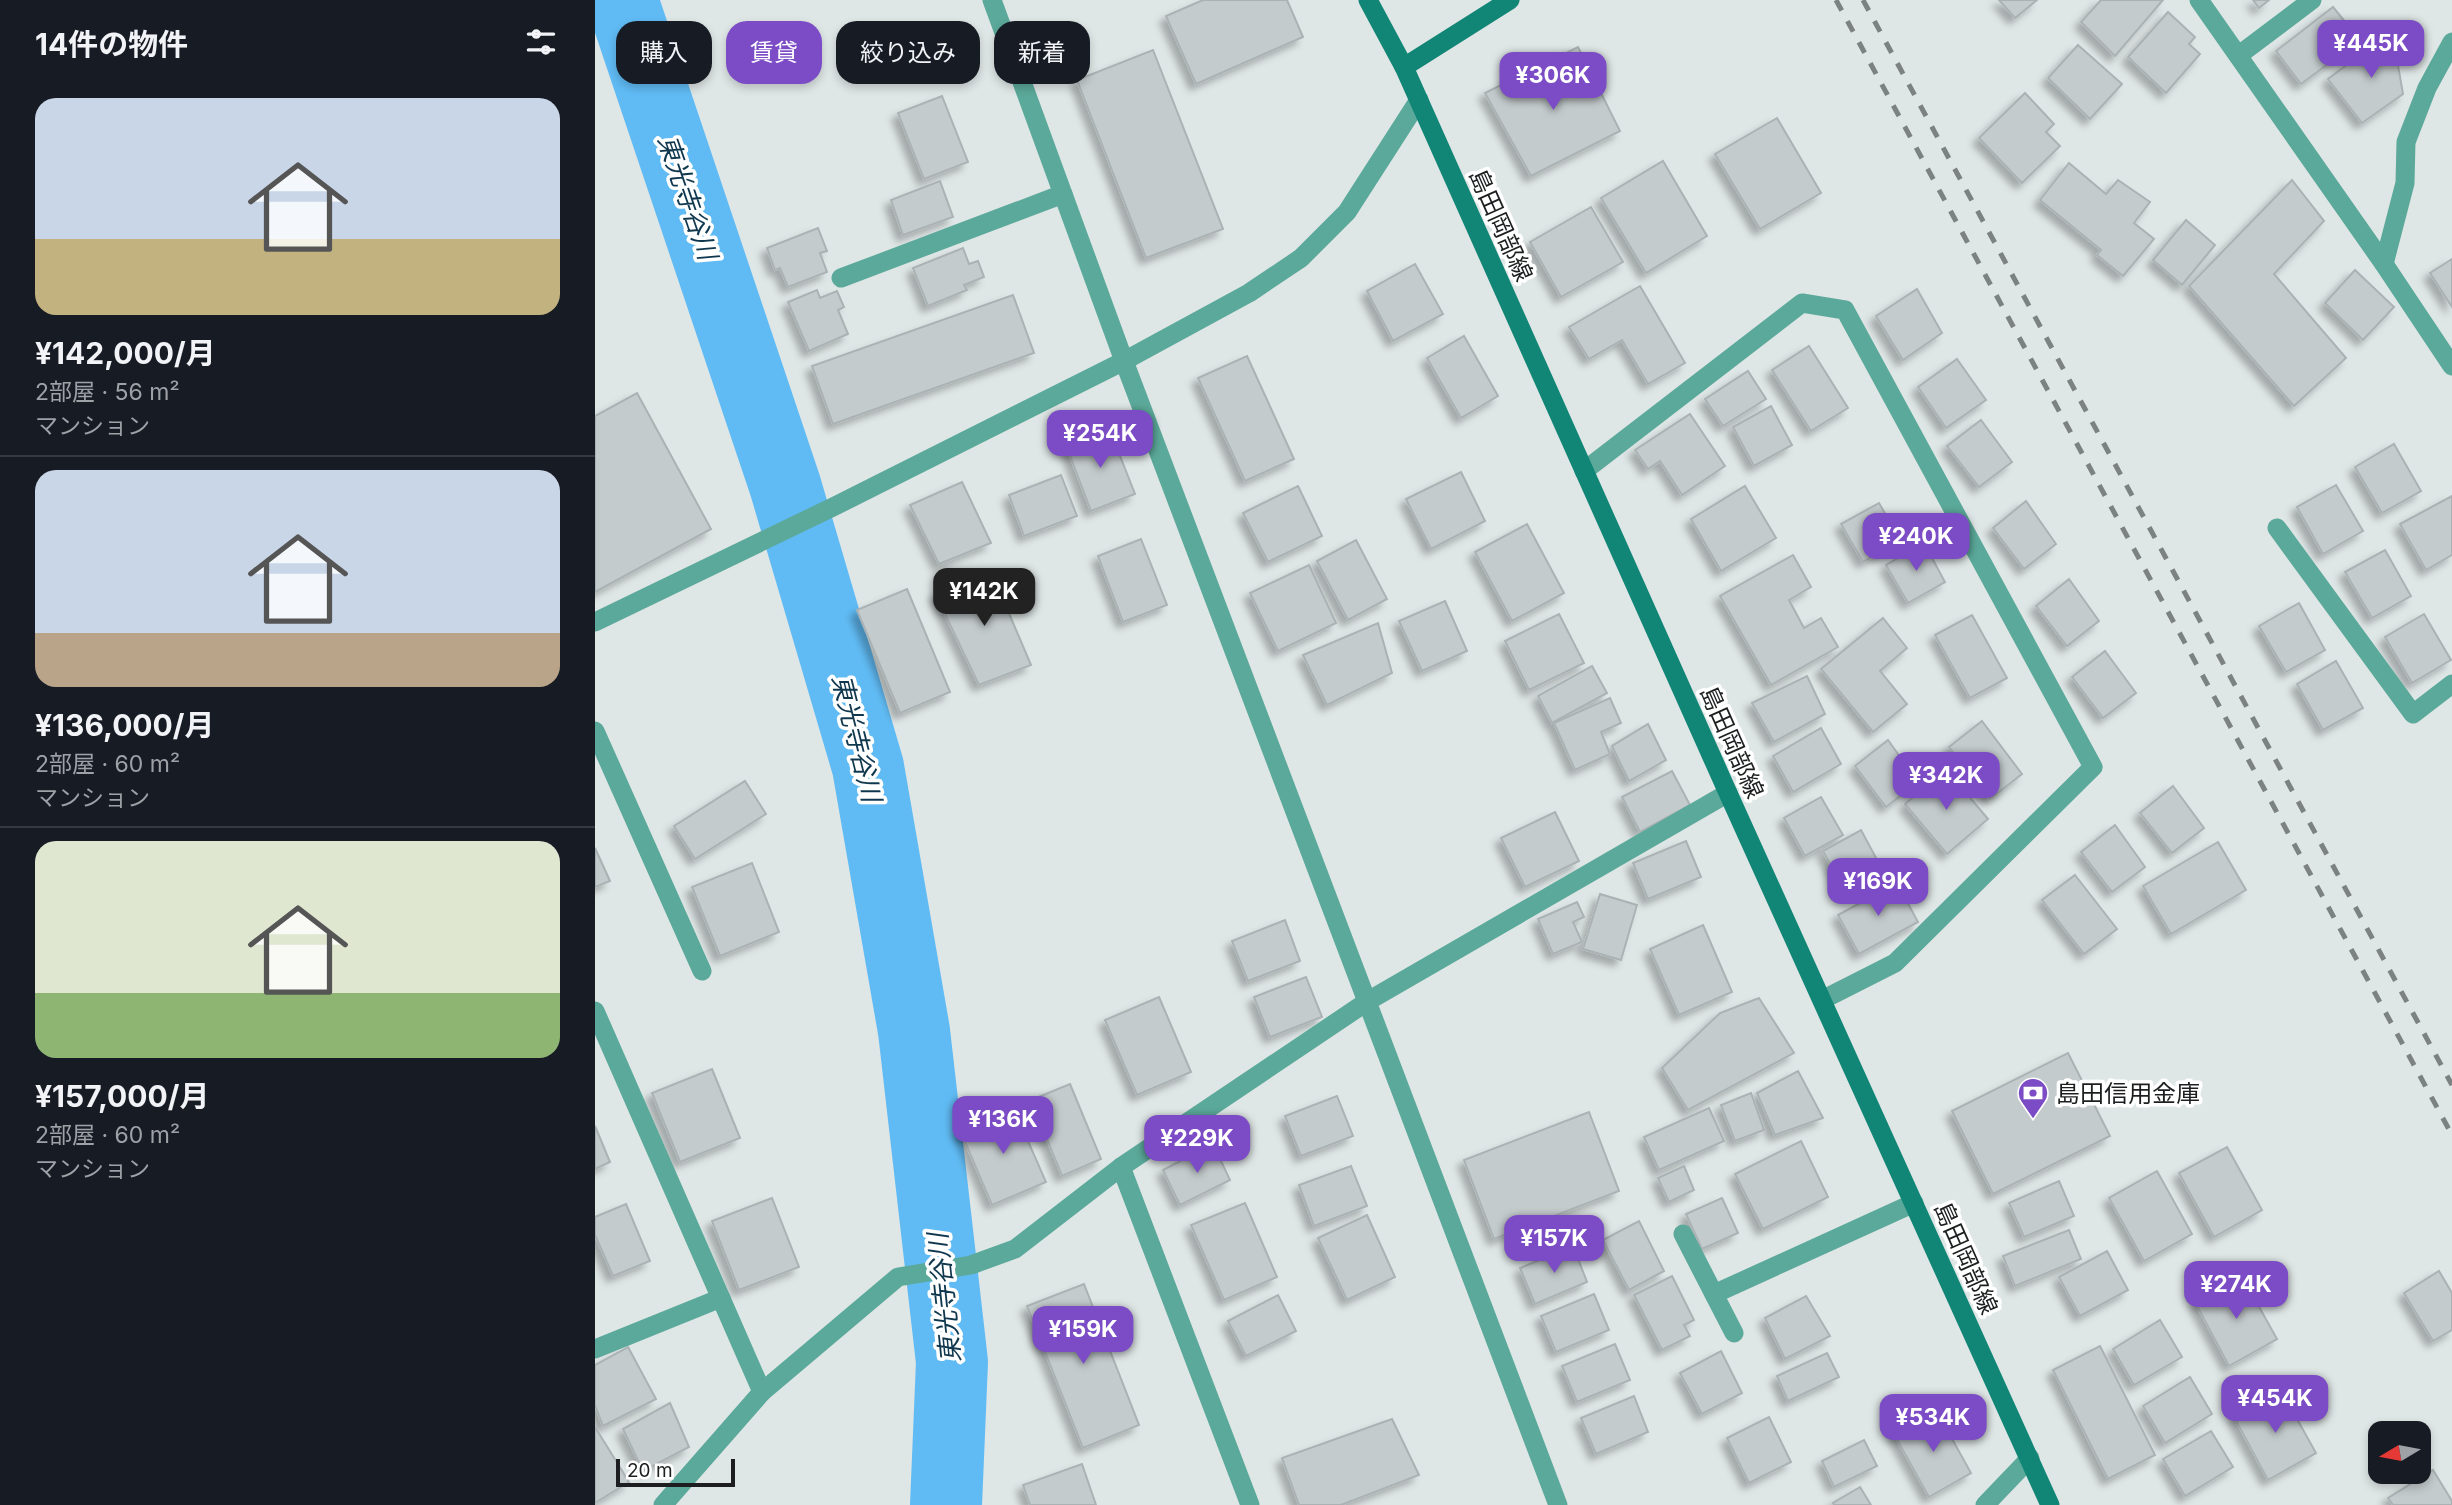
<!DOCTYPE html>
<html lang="ja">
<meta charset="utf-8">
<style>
:root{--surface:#171b24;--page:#242831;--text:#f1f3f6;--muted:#9ea1a6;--line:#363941;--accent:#7b4cc5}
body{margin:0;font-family:Inter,"Noto Sans JP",sans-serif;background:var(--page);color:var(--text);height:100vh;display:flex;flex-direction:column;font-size:26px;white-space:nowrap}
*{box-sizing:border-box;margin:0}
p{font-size:23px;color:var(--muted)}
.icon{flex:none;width:38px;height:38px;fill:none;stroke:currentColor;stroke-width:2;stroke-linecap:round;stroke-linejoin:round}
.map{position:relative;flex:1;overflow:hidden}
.panel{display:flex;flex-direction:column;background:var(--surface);width:595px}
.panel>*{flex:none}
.banner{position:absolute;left:21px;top:21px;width:665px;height:63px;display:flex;gap:14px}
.needle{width:46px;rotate:260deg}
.tools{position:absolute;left:1773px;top:1421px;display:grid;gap:14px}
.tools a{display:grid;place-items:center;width:63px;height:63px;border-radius:14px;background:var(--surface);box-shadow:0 4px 10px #0003;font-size:35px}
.scale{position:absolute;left:21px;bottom:18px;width:119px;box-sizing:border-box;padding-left:7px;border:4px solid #1c1e1f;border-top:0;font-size:19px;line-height:24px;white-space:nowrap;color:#1c1e1f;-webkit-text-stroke:5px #fff;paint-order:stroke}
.price{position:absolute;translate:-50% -60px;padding:0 16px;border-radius:14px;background:var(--accent);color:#fff;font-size:23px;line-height:46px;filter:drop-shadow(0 2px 4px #0008)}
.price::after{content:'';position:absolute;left:50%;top:42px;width:21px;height:16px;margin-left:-10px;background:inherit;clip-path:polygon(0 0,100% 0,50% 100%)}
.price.current{background:#222;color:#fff}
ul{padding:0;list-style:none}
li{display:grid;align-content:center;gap:14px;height:371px;padding:0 35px}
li+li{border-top:2px solid var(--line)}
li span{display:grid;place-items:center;height:217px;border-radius:21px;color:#555}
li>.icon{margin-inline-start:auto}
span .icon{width:126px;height:126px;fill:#fffc;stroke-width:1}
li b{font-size:30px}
h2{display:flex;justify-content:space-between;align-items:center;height:84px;padding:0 35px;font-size:30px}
.tag{padding:0 24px;border-radius:21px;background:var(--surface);box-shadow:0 4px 10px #0003;font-size:24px;line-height:63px}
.tag.current{background:var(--accent);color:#fff}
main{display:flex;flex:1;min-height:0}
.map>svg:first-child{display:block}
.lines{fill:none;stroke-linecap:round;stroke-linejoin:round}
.river{stroke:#60bbf4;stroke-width:72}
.building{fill:#c4cbcd;stroke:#abb2b4;stroke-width:2;filter:url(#shadow)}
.service{stroke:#5ba99a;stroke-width:19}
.minor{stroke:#5ba99a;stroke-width:19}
.tertiary{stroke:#5ba99a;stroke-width:19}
.secondary{stroke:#118676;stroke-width:19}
.rail{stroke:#7c8181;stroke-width:5;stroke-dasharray:12 12;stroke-linecap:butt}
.labels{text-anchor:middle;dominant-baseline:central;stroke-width:7;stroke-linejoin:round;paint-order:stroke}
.street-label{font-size:24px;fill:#1c1e1f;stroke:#fff}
.poi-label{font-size:24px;fill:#1c1e1f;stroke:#fff;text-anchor:start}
.water-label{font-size:26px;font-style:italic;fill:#0f374e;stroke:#fff}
</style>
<main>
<section class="panel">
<h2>14件の物件<svg class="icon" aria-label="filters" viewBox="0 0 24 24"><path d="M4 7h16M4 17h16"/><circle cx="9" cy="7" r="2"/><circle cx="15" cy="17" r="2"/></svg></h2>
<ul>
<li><span style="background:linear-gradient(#c9d6e8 65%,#c2b280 0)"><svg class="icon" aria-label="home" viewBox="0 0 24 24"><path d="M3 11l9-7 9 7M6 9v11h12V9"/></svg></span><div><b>¥142,000/月</b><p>2部屋 · 56 m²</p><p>マンション</p></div></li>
<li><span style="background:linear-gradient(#c9d6e8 75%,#b9a48a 0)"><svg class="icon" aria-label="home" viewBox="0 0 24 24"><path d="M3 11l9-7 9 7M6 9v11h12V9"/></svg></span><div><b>¥136,000/月</b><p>2部屋 · 60 m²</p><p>マンション</p></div></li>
<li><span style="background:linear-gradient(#dfe7d0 70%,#8fb573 0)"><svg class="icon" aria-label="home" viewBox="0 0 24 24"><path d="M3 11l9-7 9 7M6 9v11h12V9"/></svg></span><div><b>¥157,000/月</b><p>2部屋 · 60 m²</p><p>マンション</p></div></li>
</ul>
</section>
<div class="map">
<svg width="1857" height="1505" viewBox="0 0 1857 1505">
<defs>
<filter id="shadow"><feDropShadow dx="-6" dy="6" stdDeviation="3.5" flood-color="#0004"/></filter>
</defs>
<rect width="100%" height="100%" fill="#dfe6e6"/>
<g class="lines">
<path class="river" d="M 27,0 L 190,485 L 273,767 L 319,1031 L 357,1362 L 351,1505"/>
</g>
<g class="building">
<path d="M 608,0 L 692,0 L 708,37 L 601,84 L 571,16 Z"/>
<path d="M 1404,0 L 1442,0 L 1420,18 Z"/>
<path d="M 1506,0 L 1568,0 L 1520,56 L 1486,22 Z"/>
<path d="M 1658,0 L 1674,0 L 1664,8 Z"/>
<path d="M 1738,7 L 1765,40 L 1706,84 L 1681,51 Z"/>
<path d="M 1573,12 L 1600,37 L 1594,44 L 1605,54 L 1571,93 L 1533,57 Z"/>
<path d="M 1797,31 L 1808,94 L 1767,123 L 1733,79 Z"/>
<path d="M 1483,45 L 1527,84 L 1495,119 L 1453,78 Z"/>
<path d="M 983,47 L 1025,131 L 936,176 L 890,93 Z"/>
<path d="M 558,50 L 628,229 L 551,258 L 482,80 Z"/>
<path d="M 1430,93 L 1459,124 L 1451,132 L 1465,146 L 1427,183 L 1384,138 Z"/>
<path d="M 347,96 L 373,162 L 329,179 L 303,113 Z"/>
<path d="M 1182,118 L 1226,193 L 1165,229 L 1120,154 Z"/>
<path d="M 1068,161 L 1112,236 L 1051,273 L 1006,198 Z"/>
<path d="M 1474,163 L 1511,194 L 1523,180 L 1555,202 L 1539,223 L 1559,239 L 1528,276 L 1502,255 L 1506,250 L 1445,200 Z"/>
<path d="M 1697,180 L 1729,221 L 1679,274 L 1751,358 L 1699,406 L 1594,286 Z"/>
<path d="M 345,181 L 358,217 L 308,235 L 296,200 Z"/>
<path d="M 996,207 L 1028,262 L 966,297 L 935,242 Z"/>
<path d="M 1591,220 L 1620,245 L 1587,285 L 1558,260 Z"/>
<path d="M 223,228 L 232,251 L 225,253 L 232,272 L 193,287 L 185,268 L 180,270 L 172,248 Z"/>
<path d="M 368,248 L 374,264 L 383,261 L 389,277 L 369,285 L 372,290 L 333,306 L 318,268 Z"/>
<path d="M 1857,259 L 1857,307 L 1835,273 Z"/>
<path d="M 820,264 L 848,314 L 798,341 L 772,291 Z"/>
<path d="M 1760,270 L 1799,307 L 1768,340 L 1730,303 Z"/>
<path d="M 1045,286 L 1090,363 L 1053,384 L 1027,340 L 994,359 L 974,327 Z"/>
<path d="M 1322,289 L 1347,333 L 1308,360 L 1281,316 Z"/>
<path d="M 222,290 L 225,298 L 242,291 L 249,307 L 243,310 L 253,334 L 214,351 L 193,302 Z"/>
<path d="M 418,295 L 439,353 L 238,424 L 217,366 Z"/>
<path d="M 869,336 L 903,396 L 866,418 L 832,358 Z"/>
<path d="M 1214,346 L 1253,408 L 1216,431 L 1177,370 Z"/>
<path d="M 652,356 L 699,459 L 650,481 L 603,378 Z"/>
<path d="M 1362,359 L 1391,400 L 1351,428 L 1323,387 Z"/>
<path d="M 1153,371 L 1171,399 L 1128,426 L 1110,399 Z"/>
<path d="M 42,393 L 116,529 L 0,592 L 0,416 Z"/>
<path d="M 1176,406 L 1197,445 L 1159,466 L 1138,427 Z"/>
<path d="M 1095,414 L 1130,466 L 1087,495 L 1065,461 L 1053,469 L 1040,450 Z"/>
<path d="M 1386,420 L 1417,462 L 1384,487 L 1352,446 Z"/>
<path d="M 514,428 L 540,494 L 496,511 L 471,445 Z"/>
<path d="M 1799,444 L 1826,491 L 1787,513 L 1760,467 Z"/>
<path d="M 866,472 L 890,521 L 836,549 L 811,499 Z"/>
<path d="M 466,475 L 482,516 L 429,536 L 414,495 Z"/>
<path d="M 367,482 L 396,543 L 344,564 L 315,505 Z"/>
<path d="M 1741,485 L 1768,531 L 1728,554 L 1702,507 Z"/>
<path d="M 703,486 L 727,536 L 673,562 L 648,513 Z"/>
<path d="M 1150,486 L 1181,538 L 1126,571 L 1096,519 Z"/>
<path d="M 1857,496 L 1857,555 L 1831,570 L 1805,524 Z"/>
<path d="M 1431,501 L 1461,544 L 1429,569 L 1398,528 Z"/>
<path d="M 1284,503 L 1306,541 L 1268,562 L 1246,524 Z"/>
<path d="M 932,524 L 969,593 L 917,621 L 880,552 Z"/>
<path d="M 546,539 L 572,605 L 528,622 L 503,556 Z"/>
<path d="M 761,540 L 792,599 L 753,620 L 722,561 Z"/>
<path d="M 1329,543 L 1350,582 L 1313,603 L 1291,565 Z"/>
<path d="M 1790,550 L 1816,596 L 1777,618 L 1750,572 Z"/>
<path d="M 1198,555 L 1216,587 L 1194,600 L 1209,628 L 1226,618 L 1243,647 L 1176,685 L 1125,596 Z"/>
<path d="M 714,565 L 741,623 L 683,651 L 655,593 Z"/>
<path d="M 396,571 L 436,665 L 384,685 L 340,593 Z"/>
<path d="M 1474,579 L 1504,621 L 1472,646 L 1441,606 Z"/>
<path d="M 312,589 L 355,692 L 305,713 L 262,610 Z"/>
<path d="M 850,601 L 872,651 L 827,671 L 804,621 Z"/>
<path d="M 1704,603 L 1730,650 L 1691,672 L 1664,626 Z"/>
<path d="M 964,614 L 989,663 L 934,690 L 910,641 Z"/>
<path d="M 1829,614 L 1856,660 L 1817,683 L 1790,637 Z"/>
<path d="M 1377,615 L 1412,678 L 1375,698 L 1340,635 Z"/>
<path d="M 1288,618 L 1312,648 L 1285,671 L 1312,704 L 1278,732 L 1226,669 Z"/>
<path d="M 783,623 L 797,673 L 732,705 L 708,655 Z"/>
<path d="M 1510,651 L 1541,693 L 1508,718 L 1477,677 Z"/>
<path d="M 1741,661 L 1768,708 L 1728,730 L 1702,684 Z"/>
<path d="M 997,666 L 1012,693 L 957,723 L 943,696 Z"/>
<path d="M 1212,676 L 1230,714 L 1179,742 L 1157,703 Z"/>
<path d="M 1015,698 L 1026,723 L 1006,732 L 1015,754 L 980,770 L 959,723 Z"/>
<path d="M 1387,721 L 1427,774 L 1395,799 L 1354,747 Z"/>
<path d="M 1053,724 L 1071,760 L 1034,781 L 1017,746 Z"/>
<path d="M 1226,728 L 1246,764 L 1198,792 L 1178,756 Z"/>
<path d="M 1293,740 L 1323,782 L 1291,807 L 1260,766 Z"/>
<path d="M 1351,769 L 1393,819 L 1352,854 L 1310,804 Z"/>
<path d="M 1077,771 L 1095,805 L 1045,832 L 1027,797 Z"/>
<path d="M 150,781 L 171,814 L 100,859 L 79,826 Z"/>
<path d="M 1578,786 L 1609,828 L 1577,853 L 1545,813 Z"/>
<path d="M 1226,797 L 1248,835 L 1210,856 L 1189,818 Z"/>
<path d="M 960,812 L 984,861 L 930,887 L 906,838 Z"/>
<path d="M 1520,825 L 1550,867 L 1517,892 L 1486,852 Z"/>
<path d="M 1266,830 L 1287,869 L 1250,890 L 1228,851 Z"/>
<path d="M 1091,841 L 1106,877 L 1053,899 L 1038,863 Z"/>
<path d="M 1623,842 L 1651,890 L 1576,934 L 1548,886 Z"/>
<path d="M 0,848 L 15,881 L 0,887 Z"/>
<path d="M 157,863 L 184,932 L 125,956 L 97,887 Z"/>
<path d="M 1480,875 L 1522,929 L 1489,954 L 1447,900 Z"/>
<path d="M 1302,883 L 1323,922 L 1264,954 L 1243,915 Z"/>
<path d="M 1005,894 L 1042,905 L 1026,960 L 988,949 Z"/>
<path d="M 982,902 L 989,917 L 978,922 L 987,942 L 958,954 L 943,919 Z"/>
<path d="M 690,920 L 705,961 L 653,981 L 637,941 Z"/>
<path d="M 1108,925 L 1137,992 L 1084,1015 L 1055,949 Z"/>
<path d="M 711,977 L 727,1017 L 675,1037 L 659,997 Z"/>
<path d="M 564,997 L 596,1072 L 542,1095 L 510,1020 Z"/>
<path d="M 1164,998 L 1199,1053 L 1093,1110 L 1067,1068 L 1125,1013 Z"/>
<path d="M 1473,1053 L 1515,1136 L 1398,1194 L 1357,1111 Z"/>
<path d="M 117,1069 L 145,1138 L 85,1162 L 57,1093 Z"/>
<path d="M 1203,1071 L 1228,1118 L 1180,1135 L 1162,1093 Z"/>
<path d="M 475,1084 L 506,1159 L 467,1176 L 436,1100 Z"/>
<path d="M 1156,1093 L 1169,1130 L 1140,1141 L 1126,1105 Z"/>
<path d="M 742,1096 L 758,1136 L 706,1156 L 690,1116 Z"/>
<path d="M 418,1107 L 451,1182 L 397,1205 L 365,1130 Z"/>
<path d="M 1114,1108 L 1129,1141 L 1064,1170 L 1049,1137 Z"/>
<path d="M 994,1112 L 1024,1191 L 899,1239 L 869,1160 Z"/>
<path d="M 0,1126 L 15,1162 L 0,1169 Z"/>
<path d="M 1206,1141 L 1233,1197 L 1168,1229 L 1140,1174 Z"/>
<path d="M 618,1144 L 635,1180 L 585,1205 L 568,1170 Z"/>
<path d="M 1632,1147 L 1667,1210 L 1619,1237 L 1584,1173 Z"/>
<path d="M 756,1166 L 772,1206 L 719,1226 L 704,1185 Z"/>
<path d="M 1089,1166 L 1099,1190 L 1074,1202 L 1063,1178 Z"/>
<path d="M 1562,1171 L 1597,1234 L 1549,1261 L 1514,1198 Z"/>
<path d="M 1464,1181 L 1479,1216 L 1429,1237 L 1414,1203 Z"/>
<path d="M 177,1198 L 204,1267 L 144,1290 L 117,1221 Z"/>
<path d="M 1127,1198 L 1143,1233 L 1107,1249 L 1091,1214 Z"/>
<path d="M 650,1203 L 682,1277 L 629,1300 L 596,1225 Z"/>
<path d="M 31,1204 L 55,1261 L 18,1276 L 0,1235 L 0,1217 Z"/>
<path d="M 772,1215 L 800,1277 L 752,1300 L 723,1238 Z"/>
<path d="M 1044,1221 L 1069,1271 L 1034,1290 L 1008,1240 Z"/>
<path d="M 1474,1230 L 1486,1259 L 1420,1286 L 1408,1256 Z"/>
<path d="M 978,1246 L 992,1282 L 940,1304 L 925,1268 Z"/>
<path d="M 1512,1251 L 1533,1290 L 1485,1316 L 1464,1277 Z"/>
<path d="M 1844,1271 L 1857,1293 L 1857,1330 L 1838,1341 L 1809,1293 Z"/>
<path d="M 1077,1276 L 1099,1320 L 1089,1325 L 1095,1336 L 1067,1350 L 1039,1295 Z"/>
<path d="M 1647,1276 L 1682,1339 L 1634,1366 L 1600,1302 Z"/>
<path d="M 489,1284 L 544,1425 L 488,1448 L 432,1306 Z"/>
<path d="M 999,1294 L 1014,1330 L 961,1352 L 946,1316 Z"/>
<path d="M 683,1295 L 701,1331 L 651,1356 L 633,1321 Z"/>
<path d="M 1211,1296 L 1235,1336 L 1190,1359 L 1170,1318 Z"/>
<path d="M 1565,1320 L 1587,1357 L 1539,1385 L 1518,1349 Z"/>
<path d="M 1020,1344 L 1035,1380 L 982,1402 L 967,1366 Z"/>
<path d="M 1505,1346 L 1560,1455 L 1513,1479 L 1458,1370 Z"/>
<path d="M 33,1347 L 61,1399 L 8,1426 L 0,1405 L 0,1365 Z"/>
<path d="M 1126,1351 L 1147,1393 L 1107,1414 L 1085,1373 Z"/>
<path d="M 1232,1353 L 1244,1377 L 1193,1401 L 1182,1376 Z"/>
<path d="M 1595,1377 L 1617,1414 L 1570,1443 L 1548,1406 Z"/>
<path d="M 1686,1390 L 1721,1453 L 1673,1480 L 1639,1417 Z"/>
<path d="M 1039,1396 L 1053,1432 L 1001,1454 L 986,1418 Z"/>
<path d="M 75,1403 L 94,1447 L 48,1471 L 28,1429 Z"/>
<path d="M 1341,1410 L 1376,1473 L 1334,1497 L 1299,1434 Z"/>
<path d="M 1174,1417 L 1196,1462 L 1154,1483 L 1132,1438 Z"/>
<path d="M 797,1419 L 824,1475 L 746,1505 L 704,1505 L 687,1458 Z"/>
<path d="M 0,1427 L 34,1482 L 0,1503 Z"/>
<path d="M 1616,1431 L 1638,1467 L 1590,1496 L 1568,1459 Z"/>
<path d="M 1269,1440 L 1282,1466 L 1239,1487 L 1227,1461 Z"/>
<path d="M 487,1464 L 501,1505 L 435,1505 L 428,1485 Z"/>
<path d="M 1838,1470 L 1857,1501 L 1857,1505 L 1798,1505 L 1793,1498 Z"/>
<path d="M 1265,1487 L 1276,1505 L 1239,1505 L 1238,1503 Z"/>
</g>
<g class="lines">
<g class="service">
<path d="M 0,731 L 107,971"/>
<path d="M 0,1011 L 167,1392"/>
<path d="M 0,1349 L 126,1298"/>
</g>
<g class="minor">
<path d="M 397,0 L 529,361 L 963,1505"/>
<path d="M 1604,0 L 1789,264 L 1857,366"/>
<path d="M 1644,55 L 1717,0"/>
<path d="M 1789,264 L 1810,183 L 1811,142 L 1832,88 L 1857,42"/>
<path d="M 246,278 L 468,194"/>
<path d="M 989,471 L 1207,303 L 1250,310 L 1498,767 L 1300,963 L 1227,1000"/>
<path d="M 1682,528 L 1818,714 L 1857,684"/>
<path d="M 0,622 L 238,507 L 529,361"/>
<path d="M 526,1167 L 655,1505"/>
<path d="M 1088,1234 L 1139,1333"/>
<path d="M 1119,1294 L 1319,1203"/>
<path d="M 68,1505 L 167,1392 L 303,1277 L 376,1265 L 420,1249 L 526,1167 L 773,1001 L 1133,793"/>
<path d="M 1390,1505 L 1435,1458"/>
</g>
<path class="tertiary" d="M 529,361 L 654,293 L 706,258 L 752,212 L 824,100"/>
<g class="secondary">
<path d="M 773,0 L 809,67 L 1133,793 L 1455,1505"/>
<path d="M 809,67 L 915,0"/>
</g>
<g class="rail">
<path d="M 1241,0 L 1857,1135"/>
<path d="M 1268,0 L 1857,1085"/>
</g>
</g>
<defs>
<g id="bank-pin" transform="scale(1.575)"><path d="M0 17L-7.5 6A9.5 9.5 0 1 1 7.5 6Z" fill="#7b4cc5" stroke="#fff"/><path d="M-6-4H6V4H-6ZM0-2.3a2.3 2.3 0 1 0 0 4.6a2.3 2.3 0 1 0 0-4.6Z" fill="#fff"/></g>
</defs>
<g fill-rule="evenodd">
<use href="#bank-pin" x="1438" y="1093"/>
</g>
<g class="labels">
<g class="street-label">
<text transform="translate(906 225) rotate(66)">島田岡部線</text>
<text transform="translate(1137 742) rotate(66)">島田岡部線</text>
<text transform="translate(1371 1258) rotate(66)">島田岡部線</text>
</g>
<g class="poi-label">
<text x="1461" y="1093">島田信用金庫</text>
</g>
<g class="water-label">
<text transform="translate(93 197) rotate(71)">東光寺谷川</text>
<text transform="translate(262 738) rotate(76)">東光寺谷川</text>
<text transform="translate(349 1298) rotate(-96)">東光寺谷川</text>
</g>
</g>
</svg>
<div class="tools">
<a><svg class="needle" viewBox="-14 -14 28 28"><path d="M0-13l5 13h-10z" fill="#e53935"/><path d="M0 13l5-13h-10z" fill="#9ea1a6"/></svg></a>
</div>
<div class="scale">20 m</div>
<b class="price" style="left:1776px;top:80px">¥445K</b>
<b class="price" style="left:958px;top:112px">¥306K</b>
<b class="price" style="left:505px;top:470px">¥254K</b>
<b class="price" style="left:1321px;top:573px">¥240K</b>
<b class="price current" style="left:389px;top:628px">¥142K</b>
<b class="price" style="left:1351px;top:812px">¥342K</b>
<b class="price" style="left:1283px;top:918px">¥169K</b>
<b class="price" style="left:408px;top:1156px">¥136K</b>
<b class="price" style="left:602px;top:1175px">¥229K</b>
<b class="price" style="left:959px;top:1275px">¥157K</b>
<b class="price" style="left:1641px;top:1321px">¥274K</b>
<b class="price" style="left:488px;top:1366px">¥159K</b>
<b class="price" style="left:1680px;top:1435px">¥454K</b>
<b class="price" style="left:1338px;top:1454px">¥534K</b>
<div class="banner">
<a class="tag">購入</a>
<a class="tag current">賃貸</a>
<a class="tag">絞り込み</a>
<a class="tag">新着</a>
</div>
</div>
</main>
